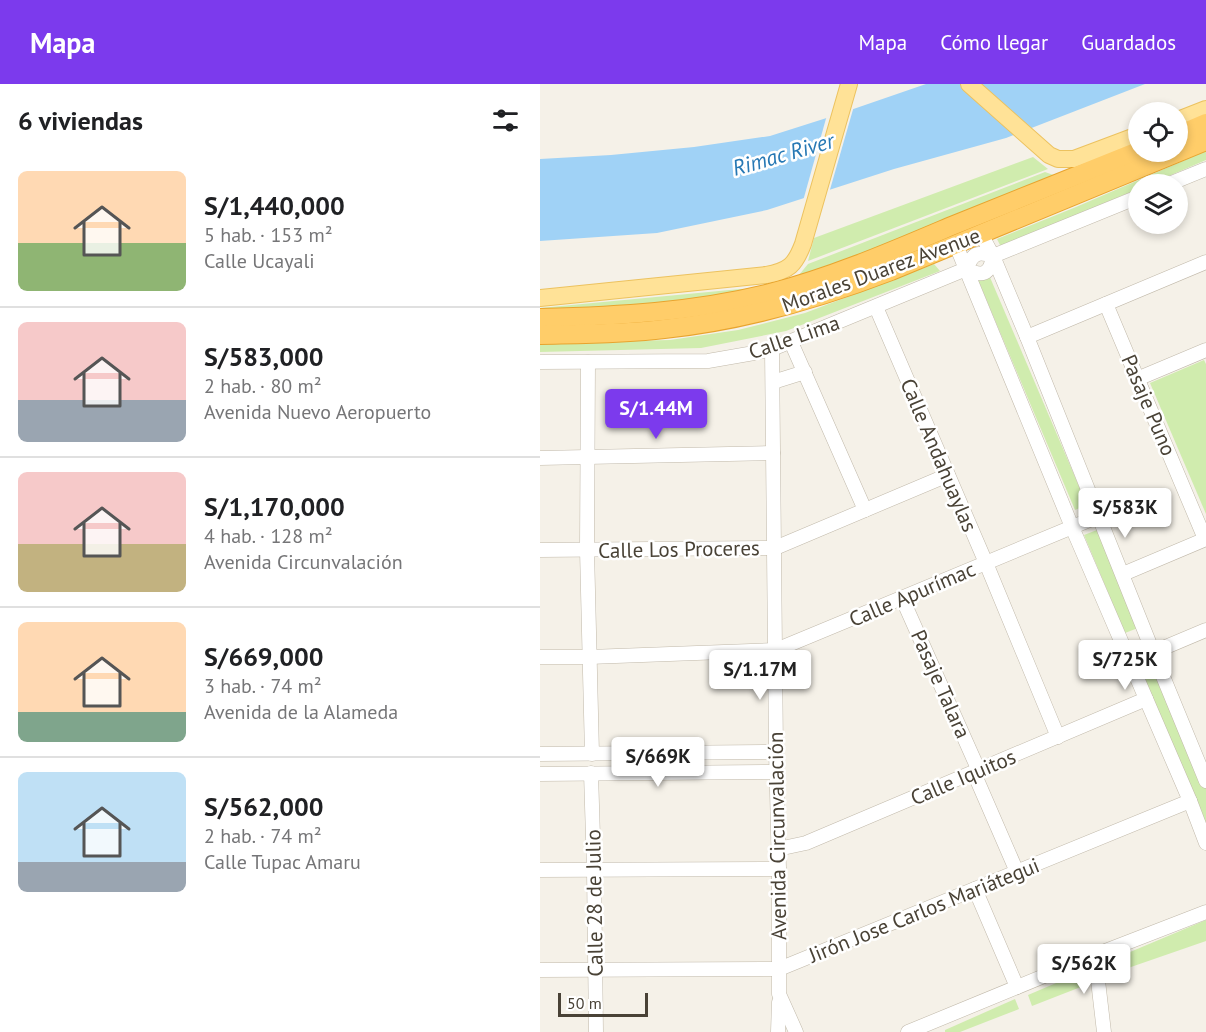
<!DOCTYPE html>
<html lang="es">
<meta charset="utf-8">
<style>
:root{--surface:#fff;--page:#f2f2f2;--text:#202124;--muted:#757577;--line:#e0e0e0;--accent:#7c3aed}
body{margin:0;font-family:"PT Sans",sans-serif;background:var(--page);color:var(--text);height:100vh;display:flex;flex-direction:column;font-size:22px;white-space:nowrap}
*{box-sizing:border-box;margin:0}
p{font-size:20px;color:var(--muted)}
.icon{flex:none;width:33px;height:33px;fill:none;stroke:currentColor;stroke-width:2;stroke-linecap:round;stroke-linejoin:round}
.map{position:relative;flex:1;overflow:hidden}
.panel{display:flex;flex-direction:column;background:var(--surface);width:540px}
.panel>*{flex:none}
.tools{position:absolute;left:588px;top:18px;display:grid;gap:12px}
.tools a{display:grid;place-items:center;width:60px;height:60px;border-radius:50%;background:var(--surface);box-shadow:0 3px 9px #0003;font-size:30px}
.scale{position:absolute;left:18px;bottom:15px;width:90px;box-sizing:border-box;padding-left:6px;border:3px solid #494236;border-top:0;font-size:16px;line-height:21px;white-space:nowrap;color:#494236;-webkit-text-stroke:4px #fff;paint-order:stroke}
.price{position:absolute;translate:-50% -51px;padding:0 14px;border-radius:6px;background:#fff;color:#222;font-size:20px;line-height:39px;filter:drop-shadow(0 2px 3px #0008)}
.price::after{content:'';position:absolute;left:50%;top:36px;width:18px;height:14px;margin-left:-9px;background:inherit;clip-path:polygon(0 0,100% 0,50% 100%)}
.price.on{background:var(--accent);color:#fff}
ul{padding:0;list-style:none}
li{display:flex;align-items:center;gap:18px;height:150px;padding:0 18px}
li+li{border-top:2px solid var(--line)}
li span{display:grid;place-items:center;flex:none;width:168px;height:120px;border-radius:9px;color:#555}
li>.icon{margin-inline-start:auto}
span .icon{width:72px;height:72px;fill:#fffc;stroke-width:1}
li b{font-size:26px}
h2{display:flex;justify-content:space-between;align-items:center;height:72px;padding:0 18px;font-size:26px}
header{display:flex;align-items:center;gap:36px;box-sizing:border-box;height:84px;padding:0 30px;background:var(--accent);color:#fff}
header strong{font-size:28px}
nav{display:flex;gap:33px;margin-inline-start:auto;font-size:21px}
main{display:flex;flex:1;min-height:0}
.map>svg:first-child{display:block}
.green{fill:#d0ecae}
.water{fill:#a0d2f6}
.pier{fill:#f5f1e8}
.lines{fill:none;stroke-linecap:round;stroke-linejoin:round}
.minor-casing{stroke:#c1b9aa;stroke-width:15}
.major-casing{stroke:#ecc25f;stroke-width:18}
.highway-casing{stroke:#e8a42e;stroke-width:20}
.minor{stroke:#fff;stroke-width:14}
.major{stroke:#ffe297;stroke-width:16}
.highway{stroke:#ffcd69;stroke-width:18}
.labels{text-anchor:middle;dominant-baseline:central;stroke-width:5;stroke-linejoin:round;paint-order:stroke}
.street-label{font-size:21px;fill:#494236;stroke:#fff}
.water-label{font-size:22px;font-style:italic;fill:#2678b4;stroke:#fff}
</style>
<header>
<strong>Mapa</strong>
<nav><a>Mapa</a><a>Cómo llegar</a><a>Guardados</a></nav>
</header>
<main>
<section class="panel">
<h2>6 viviendas<svg class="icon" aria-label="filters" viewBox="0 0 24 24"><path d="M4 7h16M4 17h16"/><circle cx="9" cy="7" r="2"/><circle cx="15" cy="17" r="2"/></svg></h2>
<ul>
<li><span style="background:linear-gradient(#ffd9b3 60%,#8fb573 0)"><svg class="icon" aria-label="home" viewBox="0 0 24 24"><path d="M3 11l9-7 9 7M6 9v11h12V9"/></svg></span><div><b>S/1,440,000</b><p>5 hab. · 153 m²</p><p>Calle Ucayali</p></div></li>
<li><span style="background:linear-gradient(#f6c9c9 65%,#9aa5b1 0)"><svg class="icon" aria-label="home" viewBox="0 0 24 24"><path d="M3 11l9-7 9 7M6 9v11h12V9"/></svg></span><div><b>S/583,000</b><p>2 hab. · 80 m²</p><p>Avenida Nuevo Aeropuerto</p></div></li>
<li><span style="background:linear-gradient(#f6c9c9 60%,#c2b280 0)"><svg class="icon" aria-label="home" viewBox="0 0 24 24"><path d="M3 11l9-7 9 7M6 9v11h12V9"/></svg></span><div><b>S/1,170,000</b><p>4 hab. · 128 m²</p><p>Avenida Circunvalación</p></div></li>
<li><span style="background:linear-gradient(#ffd9b3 75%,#7fa58c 0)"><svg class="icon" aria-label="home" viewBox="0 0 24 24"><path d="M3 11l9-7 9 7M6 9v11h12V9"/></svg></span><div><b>S/669,000</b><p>3 hab. · 74 m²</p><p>Avenida de la Alameda</p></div></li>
<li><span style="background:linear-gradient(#bfe0f5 75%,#9aa5b1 0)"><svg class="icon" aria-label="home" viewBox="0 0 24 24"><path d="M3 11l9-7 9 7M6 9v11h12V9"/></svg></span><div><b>S/562,000</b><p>2 hab. · 74 m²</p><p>Calle Tupac Amaru</p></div></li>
</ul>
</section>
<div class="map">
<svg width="666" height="948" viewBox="0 0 666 948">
<rect width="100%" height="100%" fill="#f5f1e8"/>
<g class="green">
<path d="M 666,67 L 666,76 L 610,100 L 598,100 L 598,105 L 461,163 L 457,155 L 536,123 Z"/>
<path d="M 493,73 L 508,85 L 268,177 L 274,154 Z"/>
<path d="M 505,88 L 519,93 L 254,197 L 268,180 Z"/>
<path d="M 394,180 L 400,187 L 246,247 L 161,264 L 0,268 L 0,259 L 130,256 L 198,246 L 265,229 Z"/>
<path d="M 449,191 L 547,421 L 535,426 L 438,196 Z"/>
<path d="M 232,204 L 146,221 L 0,228 L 0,224 L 200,205 Z"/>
<path d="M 664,276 L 666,280 L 666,430 L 610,299 Z"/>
<path d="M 557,446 L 598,544 L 585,549 L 544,451 Z"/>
<path d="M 616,585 L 666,704 L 666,745 L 601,591 Z"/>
<path d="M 666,836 L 666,857 L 565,892 L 564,879 Z"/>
<path d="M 549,885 L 551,899 L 492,922 L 488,911 Z"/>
<path d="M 475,915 L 479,925 L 420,948 L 405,948 L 405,946 Z"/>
</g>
<path class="water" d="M 386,0 L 605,0 L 466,54 L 354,85 L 227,126 L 117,149 L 0,157 L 0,75 L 71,71 L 154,63 L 230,52 L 296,31 Z"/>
<path class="pier" d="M 314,22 L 289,109 L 263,117 L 287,31 Z"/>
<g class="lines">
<g class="minor-casing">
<g id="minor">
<path d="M 629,100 L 666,85"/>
<path d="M 441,150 L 453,172 L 487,253 L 613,568 L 666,697"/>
<path d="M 416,161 L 532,443 L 650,717 L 666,759"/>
<path d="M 426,185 C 442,193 450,191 453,172"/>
<path d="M 566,220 L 665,455"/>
<path d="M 336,223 L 446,479 L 518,653"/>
<path d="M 487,253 L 666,178"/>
<path d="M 251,258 L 325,426"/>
<path d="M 232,265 L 236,668 L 239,785 L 239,910 L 256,948"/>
<path d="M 0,278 L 168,277 L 214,269 L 232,265 L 426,185 C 433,169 437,167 453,172 L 598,113"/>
<path d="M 48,278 L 47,466 L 52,670"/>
<path d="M 597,295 L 666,266"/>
<path d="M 233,298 L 265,288"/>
<path d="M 0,374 L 233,369"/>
<path d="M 0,466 L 235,464 L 408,391"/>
<path d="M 583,490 L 666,455"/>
<path d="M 362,514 L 439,687"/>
<path d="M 0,573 L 49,573 L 236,566 L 559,432"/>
<path d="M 590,578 L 666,546"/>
<path d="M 0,670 L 236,668"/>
<path d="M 51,689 L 54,786 L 56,948"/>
<path d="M 434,689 L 477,788"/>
<path d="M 0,690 L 236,688"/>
<path d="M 238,765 L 266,759 L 606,615"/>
<path d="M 0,786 L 239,785"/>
<path d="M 435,805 L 477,903"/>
<path d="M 555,871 L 564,948"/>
<path d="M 0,886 L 239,885 L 650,717"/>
<path d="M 238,948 L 239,918"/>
<path d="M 368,948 L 555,871 L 666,828"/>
</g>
</g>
<g class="major-casing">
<g id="major">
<path d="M 429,0 L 509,71 L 518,75 L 534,75 L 598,51"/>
<path d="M 638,36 L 666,25"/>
<path d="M 0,214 L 226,191 C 249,187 255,181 263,160 L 309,0"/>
</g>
</g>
<g class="highway-casing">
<g id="highway">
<path d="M 638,51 L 666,39"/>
<path d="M 0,234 C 77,232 154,228 230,209 C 292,193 350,168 409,143 C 472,118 535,92 598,67"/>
<path d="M 0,251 C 41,250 83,250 124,245 C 203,237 278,215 351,187 L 666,57"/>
</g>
</g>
<use href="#minor" class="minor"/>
<use href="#major" class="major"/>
<use href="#highway" class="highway"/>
</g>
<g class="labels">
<g class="street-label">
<text transform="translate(341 186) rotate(-20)">Morales Duarez Avenue</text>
<text transform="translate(254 253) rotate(-19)">Calle Lima</text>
<text transform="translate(609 321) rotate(67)">Pasaje Puno</text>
<text transform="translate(399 371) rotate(67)">Calle Andahuaylas</text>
<text transform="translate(139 465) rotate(-1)">Calle Los Proceres</text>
<text transform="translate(372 510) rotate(-23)">Calle Apurímac</text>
<text transform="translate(401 600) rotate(66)">Pasaje Talara</text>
<text transform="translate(423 693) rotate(-23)">Calle Iquitos</text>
<text transform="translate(237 752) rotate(-91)">Avenida Circunvalación</text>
<text transform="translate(54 819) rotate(-91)">Calle 28 de Julio</text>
<text transform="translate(384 826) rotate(-22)">Jirón Jose Carlos Mariátegui</text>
</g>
<g class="water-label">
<text transform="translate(243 70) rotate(-16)">Rimac River</text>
</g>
</g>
</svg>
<div class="tools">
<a><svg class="icon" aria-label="locate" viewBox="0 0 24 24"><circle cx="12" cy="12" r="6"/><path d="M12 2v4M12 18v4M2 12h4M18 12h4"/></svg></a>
<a><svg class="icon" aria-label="layers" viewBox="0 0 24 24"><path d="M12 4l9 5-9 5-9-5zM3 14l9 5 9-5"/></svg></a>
</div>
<div class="scale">50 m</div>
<b class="price on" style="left:116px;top:356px">S/1.44M</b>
<b class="price" style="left:585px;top:455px">S/583K</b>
<b class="price" style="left:585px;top:607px">S/725K</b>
<b class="price" style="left:220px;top:617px">S/1.17M</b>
<b class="price" style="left:118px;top:704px">S/669K</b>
<b class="price" style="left:544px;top:911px">S/562K</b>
</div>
</main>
